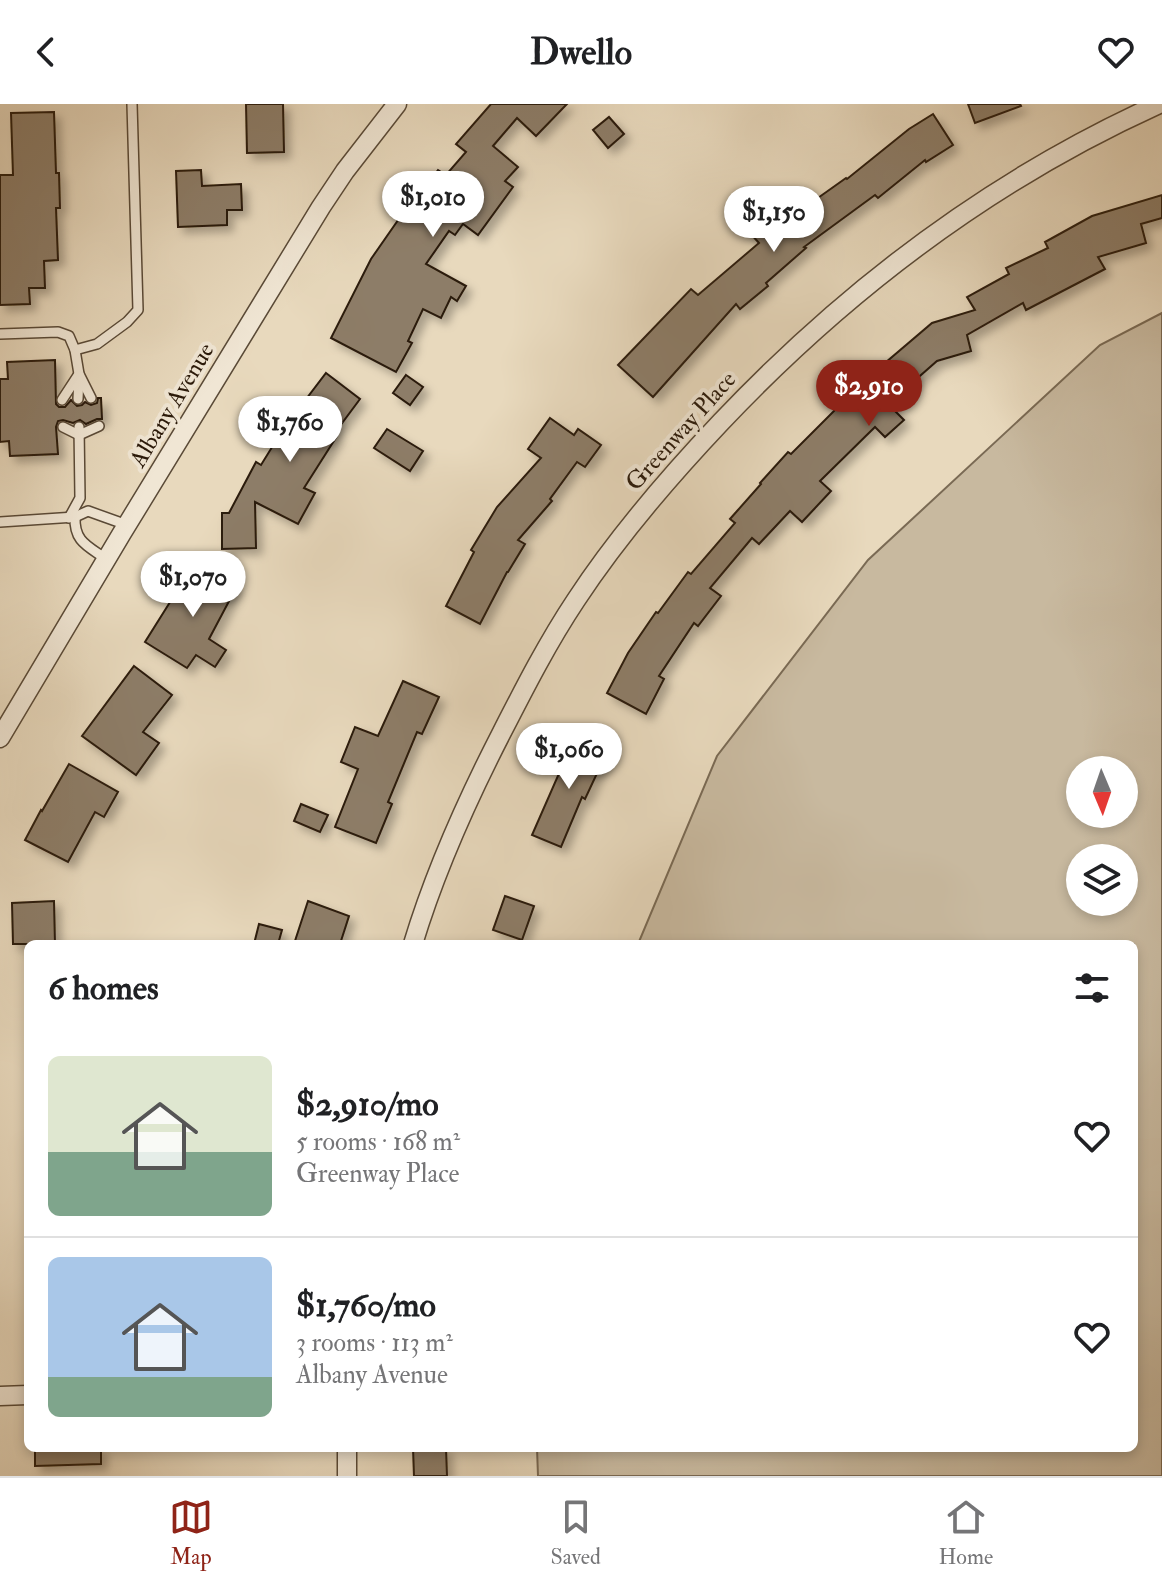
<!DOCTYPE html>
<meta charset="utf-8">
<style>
:root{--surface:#fff;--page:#f2f2f2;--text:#202124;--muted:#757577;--line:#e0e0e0;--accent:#8f2418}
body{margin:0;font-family:"IM FELL Double Pica",serif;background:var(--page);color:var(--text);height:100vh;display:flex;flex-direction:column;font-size:30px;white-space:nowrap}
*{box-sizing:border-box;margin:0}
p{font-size:26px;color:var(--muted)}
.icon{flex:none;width:44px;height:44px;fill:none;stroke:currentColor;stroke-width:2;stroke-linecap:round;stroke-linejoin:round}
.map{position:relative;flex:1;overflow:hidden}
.side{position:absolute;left:24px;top:836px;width:1114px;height:512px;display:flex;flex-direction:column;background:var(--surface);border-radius:12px;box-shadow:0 4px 12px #0003}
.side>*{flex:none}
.needle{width:52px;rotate:178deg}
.controls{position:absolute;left:1066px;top:652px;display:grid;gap:16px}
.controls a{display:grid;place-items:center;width:72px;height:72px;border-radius:50%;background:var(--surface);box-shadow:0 4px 12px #0003;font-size:40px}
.price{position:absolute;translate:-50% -68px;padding:0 18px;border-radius:28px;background:#fff;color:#222;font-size:26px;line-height:52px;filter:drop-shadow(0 2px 4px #0008)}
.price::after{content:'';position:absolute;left:50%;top:48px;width:24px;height:18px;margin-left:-12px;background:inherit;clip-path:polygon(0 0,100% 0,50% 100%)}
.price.current{background:var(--accent);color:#fff}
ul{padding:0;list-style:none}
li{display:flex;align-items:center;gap:24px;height:200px;padding:0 24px}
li+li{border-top:2px solid var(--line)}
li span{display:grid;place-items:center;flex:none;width:224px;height:160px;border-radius:12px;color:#555}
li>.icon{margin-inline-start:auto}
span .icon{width:96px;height:96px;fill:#fffc;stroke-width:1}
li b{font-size:34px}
h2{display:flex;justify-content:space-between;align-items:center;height:96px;padding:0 24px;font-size:34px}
header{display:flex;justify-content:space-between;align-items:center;height:104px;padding:0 24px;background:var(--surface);font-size:36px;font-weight:700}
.tab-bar{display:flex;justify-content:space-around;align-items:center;height:112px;border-top:2px solid var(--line);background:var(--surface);font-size:22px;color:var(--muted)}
.tab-bar a{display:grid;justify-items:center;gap:4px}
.tab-bar .current{color:var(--accent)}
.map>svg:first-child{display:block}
.green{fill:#c8b99f;stroke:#7a6a54;stroke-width:2;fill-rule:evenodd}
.building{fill:#8d7d67;stroke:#2b1a0a;stroke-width:2;filter:url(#shadow)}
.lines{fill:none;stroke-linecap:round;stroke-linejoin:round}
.lane-casing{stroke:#5a4a37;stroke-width:12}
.street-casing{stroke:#5a4a37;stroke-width:21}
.lane{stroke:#f0e6d4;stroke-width:9}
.street{stroke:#f0e6d4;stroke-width:18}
.labels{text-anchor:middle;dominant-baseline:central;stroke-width:8;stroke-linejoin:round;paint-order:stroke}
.street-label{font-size:24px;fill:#2b1a0a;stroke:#f0e6d4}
</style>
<header><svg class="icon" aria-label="back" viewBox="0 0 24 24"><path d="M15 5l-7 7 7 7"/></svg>Dwello<svg class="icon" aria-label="heart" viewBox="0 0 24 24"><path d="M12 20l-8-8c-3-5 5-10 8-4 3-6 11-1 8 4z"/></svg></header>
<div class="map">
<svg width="1162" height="1372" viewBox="0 0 1162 1372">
<defs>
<filter id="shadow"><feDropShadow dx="6" dy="6" stdDeviation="4" flood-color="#0004"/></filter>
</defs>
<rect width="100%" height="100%" fill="#e8d9bd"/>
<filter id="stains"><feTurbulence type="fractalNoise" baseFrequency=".0025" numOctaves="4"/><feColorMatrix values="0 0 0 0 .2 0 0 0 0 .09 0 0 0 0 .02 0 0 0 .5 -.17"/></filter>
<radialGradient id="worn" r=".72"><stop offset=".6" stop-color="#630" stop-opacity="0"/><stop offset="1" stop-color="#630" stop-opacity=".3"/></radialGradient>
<path class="green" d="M 1162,209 L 1162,1372 L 538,1372 L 537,1344 L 1134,1344 L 1134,840 L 638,840 L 717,652 L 868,456 L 1100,241 ZM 1080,666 L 1124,666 L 1124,710 L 1080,710 ZM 1080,754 L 1124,754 L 1124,798 L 1080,798 Z"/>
<g class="building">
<path d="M 246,0 L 283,0 L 284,48 L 247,49 Z"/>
<path d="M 491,0 L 567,0 L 536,32 L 517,14 L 493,42 L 518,63 L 505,77 L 513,83 L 478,131 L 463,120 L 455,131 L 449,127 L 426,160 L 466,182 L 457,197 L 451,193 L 441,214 L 423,205 L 408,237 L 412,239 L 396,268 L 331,234 L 371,155 L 403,109 L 405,111 L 438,66 L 446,71 L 466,48 L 456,40 Z"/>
<path d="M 968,0 L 1020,0 L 1021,2 L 975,19 Z"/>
<path d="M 54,8 L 56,69 L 59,69 L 60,104 L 56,104 L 58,156 L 44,157 L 45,184 L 29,184 L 30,200 L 0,201 L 0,71 L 13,71 L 11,9 Z"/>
<path d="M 933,10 L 953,41 L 926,58 L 925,56 L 878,94 L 875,91 L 804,143 L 806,144 L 766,179 L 768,182 L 740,205 L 736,200 L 653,293 L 618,261 L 691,185 L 698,191 L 759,139 L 743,121 L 777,91 L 794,111 L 846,74 L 847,75 L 909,25 Z"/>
<path d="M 609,13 L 624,30 L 608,44 L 593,26 Z"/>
<path d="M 201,66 L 202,82 L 241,80 L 242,106 L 227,106 L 227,121 L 178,123 L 176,67 Z"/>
<path d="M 1162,91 L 1162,114 L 1141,120 L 1146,139 L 1098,153 L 1105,165 L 1026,206 L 1023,199 L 967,231 L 971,247 L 937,257 L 888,300 L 904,316 L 885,333 L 875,323 L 820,377 L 831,387 L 802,418 L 790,407 L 759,440 L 752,434 L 710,484 L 721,492 L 698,522 L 694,519 L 659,572 L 664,575 L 646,610 L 607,589 L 628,549 L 656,508 L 658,509 L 688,468 L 691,470 L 735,419 L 730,415 L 761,380 L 760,379 L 788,348 L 791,350 L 865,276 L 932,219 L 975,206 L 967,193 L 1009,170 L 1006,164 L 1048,144 L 1045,138 L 1092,112 Z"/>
<path d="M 55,256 L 56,300 L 59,303 L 65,303 L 71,296 L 77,302 L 82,301 L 85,298 L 91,301 L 97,299 L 98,294 L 101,294 L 102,315 L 97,315 L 86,320 L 80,316 L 73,319 L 63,316 L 58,317 L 56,323 L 58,350 L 10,352 L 9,337 L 0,338 L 0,275 L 8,275 L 7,258 Z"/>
<path d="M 326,269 L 360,295 L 334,330 L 337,332 L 304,384 L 315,389 L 298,420 L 255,398 L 256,444 L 222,445 L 222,409 L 229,409 L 256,358 L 261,361 L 295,306 L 297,307 Z"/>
<path d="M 406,271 L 423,283 L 410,301 L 393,289 Z"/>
<path d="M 550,314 L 574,331 L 578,325 L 601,341 L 585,363 L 577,358 L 550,395 L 552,397 L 518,436 L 525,440 L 508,468 L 507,468 L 480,520 L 446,502 L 474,448 L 471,446 L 497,403 L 541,354 L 528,345 Z"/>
<path d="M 387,325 L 423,347 L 410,367 L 374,344 Z"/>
<path d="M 190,459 L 236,484 L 209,535 L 226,546 L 215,563 L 196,551 L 187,564 L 145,538 L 177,487 L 175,486 Z"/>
<path d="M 134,562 L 172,591 L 143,628 L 159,639 L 136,671 L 82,632 Z"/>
<path d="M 403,577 L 439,593 L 422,630 L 417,628 L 388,698 L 392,700 L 376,739 L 335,723 L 358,665 L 341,658 L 355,623 L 378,632 Z"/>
<path d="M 575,633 L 607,648 L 585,695 L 582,693 L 561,743 L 532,731 Z"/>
<path d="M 69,660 L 118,688 L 104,713 L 95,708 L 68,758 L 25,736 L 41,706 L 42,707 Z"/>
<path d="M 301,700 L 328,711 L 320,728 L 294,717 Z"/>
<path d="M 505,792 L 534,802 L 522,836 L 493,826 Z"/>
<path d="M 54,797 L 55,840 L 13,840 L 12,799 Z"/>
<path d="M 308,797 L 349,812 L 340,840 L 294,840 Z"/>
<path d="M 259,820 L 282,826 L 278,840 L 254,840 Z"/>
<path d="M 35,1344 L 101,1344 L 101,1360 L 35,1362 Z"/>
<path d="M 413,1344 L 446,1344 L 447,1372 L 414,1372 Z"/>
</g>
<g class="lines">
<g class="lane-casing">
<g id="lane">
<path d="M 0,230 L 58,228 L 69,232 L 75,246 L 79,270 L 91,294"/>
<path d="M 75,246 L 97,240 L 127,218 L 138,206 L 132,0"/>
<path d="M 78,295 L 79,273"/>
<path d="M 62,296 L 79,270"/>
<path d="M 63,323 L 79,331 L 99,322"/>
<path d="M 75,413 C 74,438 88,442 106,455"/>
<path d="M 69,414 L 80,394 L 79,323"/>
<path d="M 0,418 L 75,413 L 88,407 L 127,421"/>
</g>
</g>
<g class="street-casing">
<g id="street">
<path d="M 0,634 L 122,429 L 321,103 L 345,67 L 397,0"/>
<path d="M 413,840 C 435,767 467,696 502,628 C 525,583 548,538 576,496 C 618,432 668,374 721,318 C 846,186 993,75 1159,0"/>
<path d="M 0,1292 L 28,1291"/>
<path d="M 347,1344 L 347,1372"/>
</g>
</g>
<use href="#lane" class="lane"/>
<use href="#street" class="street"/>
</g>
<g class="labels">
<g class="street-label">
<text transform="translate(172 301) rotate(-59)">Albany Avenue</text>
<text transform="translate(681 327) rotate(-48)">Greenway Place</text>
</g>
</g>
<rect width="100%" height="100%" filter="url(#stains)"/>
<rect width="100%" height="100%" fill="url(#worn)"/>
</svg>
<div class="controls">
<a><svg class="needle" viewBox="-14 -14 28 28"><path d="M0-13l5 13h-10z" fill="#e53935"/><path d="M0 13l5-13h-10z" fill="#757577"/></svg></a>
<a><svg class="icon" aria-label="layers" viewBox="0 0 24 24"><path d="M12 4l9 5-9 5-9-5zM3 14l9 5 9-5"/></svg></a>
</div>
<b class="price" style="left:433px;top:135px">$1,010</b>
<b class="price" style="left:774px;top:150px">$1,150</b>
<b class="price current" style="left:869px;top:324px">$2,910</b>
<b class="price" style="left:290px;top:360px">$1,760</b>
<b class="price" style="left:193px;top:515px">$1,070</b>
<b class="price" style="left:569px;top:687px">$1,060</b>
<section class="side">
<h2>6 homes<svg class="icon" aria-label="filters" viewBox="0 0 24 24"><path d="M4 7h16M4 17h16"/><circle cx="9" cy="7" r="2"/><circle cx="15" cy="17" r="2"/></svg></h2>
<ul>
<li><span style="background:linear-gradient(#dfe7d0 60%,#7fa58c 0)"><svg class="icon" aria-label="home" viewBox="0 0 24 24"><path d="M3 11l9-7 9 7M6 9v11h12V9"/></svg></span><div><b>$2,910/mo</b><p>5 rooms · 168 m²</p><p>Greenway Place</p></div><svg class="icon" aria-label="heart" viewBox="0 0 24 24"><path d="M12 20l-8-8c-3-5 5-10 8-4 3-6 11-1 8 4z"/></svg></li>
<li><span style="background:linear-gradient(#a9c7e8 75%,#7fa58c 0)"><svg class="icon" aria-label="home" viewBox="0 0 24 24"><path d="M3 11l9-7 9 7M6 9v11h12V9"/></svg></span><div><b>$1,760/mo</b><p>3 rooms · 113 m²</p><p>Albany Avenue</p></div><svg class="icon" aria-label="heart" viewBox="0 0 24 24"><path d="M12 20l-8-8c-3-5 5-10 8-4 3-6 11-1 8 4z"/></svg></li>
</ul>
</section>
</div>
<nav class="tab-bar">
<a class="current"><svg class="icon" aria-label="map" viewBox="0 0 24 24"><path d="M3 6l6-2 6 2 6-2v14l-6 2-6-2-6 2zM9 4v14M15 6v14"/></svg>Map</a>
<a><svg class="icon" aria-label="saved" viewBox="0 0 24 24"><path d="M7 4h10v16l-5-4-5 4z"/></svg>Saved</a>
<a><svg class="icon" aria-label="home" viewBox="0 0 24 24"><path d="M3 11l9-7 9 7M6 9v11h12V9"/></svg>Home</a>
</nav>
